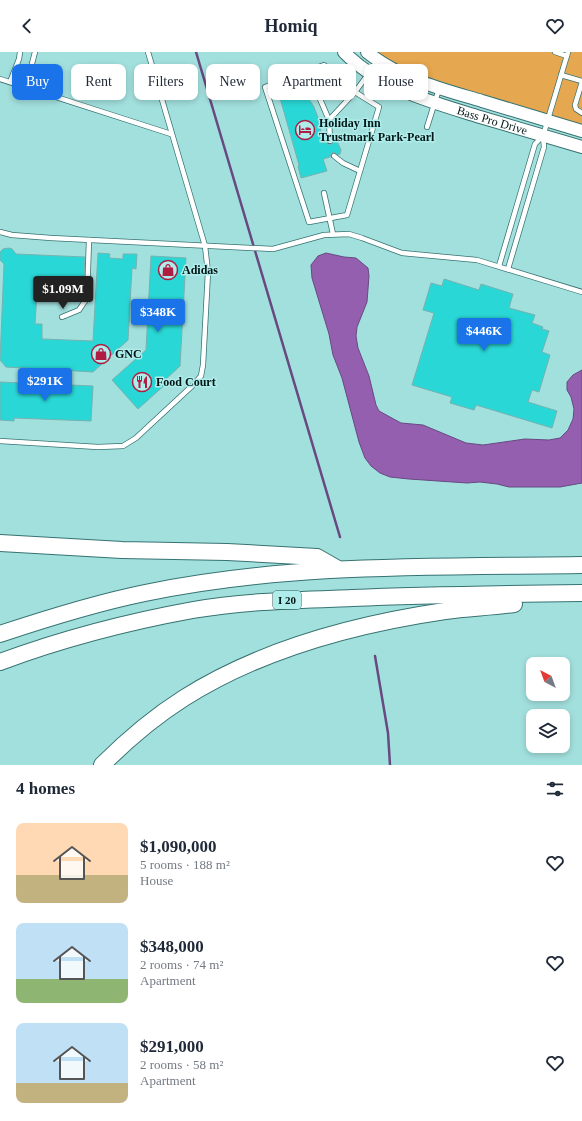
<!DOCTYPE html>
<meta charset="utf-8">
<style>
:root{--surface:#fff;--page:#f6f6f7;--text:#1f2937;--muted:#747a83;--accent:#1a73e8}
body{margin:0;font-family:Georgia,serif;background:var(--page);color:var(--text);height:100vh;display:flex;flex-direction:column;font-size:15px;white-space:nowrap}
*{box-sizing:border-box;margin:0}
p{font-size:13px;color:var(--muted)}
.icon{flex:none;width:22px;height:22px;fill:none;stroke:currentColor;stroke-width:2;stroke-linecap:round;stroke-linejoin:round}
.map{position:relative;height:713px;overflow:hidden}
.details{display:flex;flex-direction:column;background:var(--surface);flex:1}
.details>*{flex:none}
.guide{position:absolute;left:12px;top:12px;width:558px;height:36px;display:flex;gap:8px}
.needle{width:26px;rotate:319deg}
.tools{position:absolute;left:526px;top:605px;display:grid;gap:8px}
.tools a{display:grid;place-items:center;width:44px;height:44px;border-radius:8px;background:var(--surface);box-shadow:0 2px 6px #0003;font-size:20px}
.price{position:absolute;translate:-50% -34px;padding:0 9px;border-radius:4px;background:var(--accent);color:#fff;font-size:13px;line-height:26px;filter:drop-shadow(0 1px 2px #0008)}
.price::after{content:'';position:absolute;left:50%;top:24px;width:12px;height:9px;margin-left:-6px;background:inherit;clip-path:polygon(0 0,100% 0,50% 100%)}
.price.selected{background:#222;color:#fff}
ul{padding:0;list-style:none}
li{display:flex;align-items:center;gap:12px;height:100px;padding:0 16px}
li span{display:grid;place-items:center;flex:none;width:112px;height:80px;border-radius:8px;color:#555}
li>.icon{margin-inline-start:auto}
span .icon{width:48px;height:48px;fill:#fffc;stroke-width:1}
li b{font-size:17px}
h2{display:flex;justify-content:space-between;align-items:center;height:48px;padding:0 16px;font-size:17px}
.chip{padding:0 14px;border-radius:8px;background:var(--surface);box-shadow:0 2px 6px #0003;font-size:14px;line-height:36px}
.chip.selected{background:var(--accent);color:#fff}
header{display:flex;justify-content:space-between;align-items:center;height:52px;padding:0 16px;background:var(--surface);font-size:18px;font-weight:600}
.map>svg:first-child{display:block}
.green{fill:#e5a74f}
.water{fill:#945faf;stroke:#684981}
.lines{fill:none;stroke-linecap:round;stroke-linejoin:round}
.stream{stroke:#684981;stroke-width:2.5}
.building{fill:#29d8d6;stroke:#76b2b0}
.lane-casing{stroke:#367271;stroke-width:6}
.secondary-casing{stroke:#367271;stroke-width:14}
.highway-casing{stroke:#367271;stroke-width:18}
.lane{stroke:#fff;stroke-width:4.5}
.secondary{stroke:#fff;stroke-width:12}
.highway{stroke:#fff;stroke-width:16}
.labels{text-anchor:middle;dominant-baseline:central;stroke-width:3;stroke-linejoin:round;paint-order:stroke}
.shield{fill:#afedeb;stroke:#345656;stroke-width:1}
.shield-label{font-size:11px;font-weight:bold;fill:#001616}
.street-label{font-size:12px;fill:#001616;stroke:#afedeb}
.poi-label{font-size:12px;font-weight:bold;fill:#001616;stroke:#afedeb;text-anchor:start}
</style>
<header><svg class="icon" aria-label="back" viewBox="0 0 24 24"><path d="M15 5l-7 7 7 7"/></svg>Homiq<svg class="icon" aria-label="heart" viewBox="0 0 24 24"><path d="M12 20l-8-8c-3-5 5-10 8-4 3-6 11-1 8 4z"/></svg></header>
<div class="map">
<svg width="582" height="713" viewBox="0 0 582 713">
<rect width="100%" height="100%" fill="#a2e0de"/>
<path class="green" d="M 371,0 L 582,0 L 582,74 L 417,25 Z"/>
<path class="water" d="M 326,201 L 344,205 L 356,206 L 368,216 L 369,224 L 367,250 L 357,275 L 356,284 L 358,296 L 369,324 L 376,353 L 379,359 L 401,371 L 423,373 L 466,391 L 483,393 L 525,387 L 549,388 L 560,386 L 568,378 L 573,367 L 574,357 L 571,345 L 567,338 L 567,330 L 573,323 L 582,318 L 582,431 L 560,435 L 509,435 L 497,432 L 480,430 L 467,431 L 409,427 L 390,425 L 380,421 L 371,414 L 365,406 L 359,390 L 342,326 L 333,303 L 329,282 L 312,226 L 311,213 L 318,204 Z"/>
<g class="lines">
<g class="stream">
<path d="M 196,0 L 340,485"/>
<path d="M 375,604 L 388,681 L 390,713"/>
</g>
</g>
<g class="building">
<path d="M 302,32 L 304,38 L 306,37 L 309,47 L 314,55 L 319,68 L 321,82 L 321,91 L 326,90 L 328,92 L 331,93 L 333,91 L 334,88 L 336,87 L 341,98 L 340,102 L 338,103 L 333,100 L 331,102 L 330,105 L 323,107 L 327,119 L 301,126 L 298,114 L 299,113 L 278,39 Z"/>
<path d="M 9,196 L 12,197 L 16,202 L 85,205 L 83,242 L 37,241 L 35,272 L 42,272 L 42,287 L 93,289 L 98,201 L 110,202 L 109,206 L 123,207 L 123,202 L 137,202 L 136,217 L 132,216 L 128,288 L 93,320 L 6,315 L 0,308 L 4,212 L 0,208 L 0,200 L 3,197 Z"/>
<path d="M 151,204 L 186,206 L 180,314 L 166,327 L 168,330 L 138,357 L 112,328 L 146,298 Z"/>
<path d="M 444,227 L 479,238 L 481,232 L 513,242 L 509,256 L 535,263 L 532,271 L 543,275 L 542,277 L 549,279 L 542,300 L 550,303 L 539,340 L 532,338 L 528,350 L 557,359 L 552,376 L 476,353 L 474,358 L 450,351 L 452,345 L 412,333 L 434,261 L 423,258 L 431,231 L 442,234 Z"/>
<path d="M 0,330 L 93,334 L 91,369 L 14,366 L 14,369 L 0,368 Z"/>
</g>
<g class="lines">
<g class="lane-casing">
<g id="lane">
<path d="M 555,0 L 567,4"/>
<path d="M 324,13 L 355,40 L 379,55 L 347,163 L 309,170 L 265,35 Z"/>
<path d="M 308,19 L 329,68 L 330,89"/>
<path d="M 561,23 L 582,29"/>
<path d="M 0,27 L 171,82"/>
<path d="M 10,30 L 19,7 L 20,0"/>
<path d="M 582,30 L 575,53 L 576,57 L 582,61"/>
<path d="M 26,35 L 35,0"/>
<path d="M 329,68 L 355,40 L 378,9"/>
<path d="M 427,75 L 439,37"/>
<path d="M 334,104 L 343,111 L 360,119"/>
<path d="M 324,141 L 333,182"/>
<path d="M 0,180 L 12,183 L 51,186 L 273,197 L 324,183 L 349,182 L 362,186 L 402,201 L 477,208 L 582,240"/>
<path d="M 499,214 L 535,92 L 543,84 L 568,0"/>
<path d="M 508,217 L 544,95 L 543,84"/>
<path d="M 62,265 L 79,258 L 87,246 L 89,188"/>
<path d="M 0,389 L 98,395 L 123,394 L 136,386 L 192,334 L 201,324 L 203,313 L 208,220 L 205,194 L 148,0"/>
</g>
</g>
<g class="secondary-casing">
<g id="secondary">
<path id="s1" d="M 344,0 C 380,37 432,50 480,65 C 514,75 548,85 582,95"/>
<path d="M 367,0 C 400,27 442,37 482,49 C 515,59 549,69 582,79"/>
</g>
</g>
<g class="highway-casing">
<g id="highway">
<path d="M 0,491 L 122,498 L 227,500 L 317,505 L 338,517"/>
<path d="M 0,582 C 48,566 96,551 145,541 C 289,511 436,515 582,513"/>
<path d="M 0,610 C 62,587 127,570 193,558 C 245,549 299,548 352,546 C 429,543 505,542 582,541"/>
<path d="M 102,713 C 127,688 154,665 184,646 C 260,598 356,572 445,559 C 468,556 491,555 514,552"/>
</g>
</g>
<use href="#lane" class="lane"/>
<use href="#secondary" class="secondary"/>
<use href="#highway" class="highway"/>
</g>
<defs>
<g id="hotel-ring" transform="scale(1)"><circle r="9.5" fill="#afedeb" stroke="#b01d42" stroke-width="1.5"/><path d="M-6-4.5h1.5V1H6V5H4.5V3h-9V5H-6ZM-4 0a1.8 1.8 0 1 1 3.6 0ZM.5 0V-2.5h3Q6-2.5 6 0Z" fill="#b01d42"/></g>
<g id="shop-ring" transform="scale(1)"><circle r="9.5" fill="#afedeb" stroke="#b01d42" stroke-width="1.5"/><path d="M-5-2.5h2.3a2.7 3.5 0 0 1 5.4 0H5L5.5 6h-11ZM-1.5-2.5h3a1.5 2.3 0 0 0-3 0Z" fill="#b01d42"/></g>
<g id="restaurant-ring" transform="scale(1)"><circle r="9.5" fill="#afedeb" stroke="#b01d42" stroke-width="1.5"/><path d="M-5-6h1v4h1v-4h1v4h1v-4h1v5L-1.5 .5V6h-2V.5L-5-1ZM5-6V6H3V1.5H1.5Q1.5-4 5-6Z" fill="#b01d42"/></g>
</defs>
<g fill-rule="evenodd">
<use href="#hotel-ring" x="305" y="78"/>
<use href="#shop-ring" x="168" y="218"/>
<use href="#shop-ring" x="101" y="302"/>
<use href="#restaurant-ring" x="142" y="330"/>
</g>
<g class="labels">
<rect class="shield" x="273" y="539" width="28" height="18" rx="3"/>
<g class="shield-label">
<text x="287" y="548">I 20</text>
</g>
<g class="street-label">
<text stroke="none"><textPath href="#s1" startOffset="165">Bass Pro Drive</textPath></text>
</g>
<g class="poi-label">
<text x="319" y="71">Holiday Inn<tspan x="319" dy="14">Trustmark Park-Pearl</tspan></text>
<text x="182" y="218">Adidas</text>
<text x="115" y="302">GNC</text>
<text x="156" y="330">Food Court</text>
</g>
</g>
</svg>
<div class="tools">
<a><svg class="needle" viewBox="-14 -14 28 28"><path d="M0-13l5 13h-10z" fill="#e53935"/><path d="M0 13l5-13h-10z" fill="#747a83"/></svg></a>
<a><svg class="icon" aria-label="layers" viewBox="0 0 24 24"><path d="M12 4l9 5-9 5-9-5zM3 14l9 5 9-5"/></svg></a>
</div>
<b class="price selected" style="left:63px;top:258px">$1.09M</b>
<b class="price" style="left:158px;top:281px">$348K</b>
<b class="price" style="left:484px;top:300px">$446K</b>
<b class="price" style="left:45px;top:350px">$291K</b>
<div class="guide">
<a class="chip selected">Buy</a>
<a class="chip">Rent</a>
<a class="chip">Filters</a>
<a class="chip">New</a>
<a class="chip">Apartment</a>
<a class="chip">House</a>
</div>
</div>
<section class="details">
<h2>4 homes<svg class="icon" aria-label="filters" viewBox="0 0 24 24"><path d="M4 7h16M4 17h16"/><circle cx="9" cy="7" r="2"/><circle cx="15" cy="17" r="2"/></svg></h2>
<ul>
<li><span style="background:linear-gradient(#ffd9b3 65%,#c2b280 0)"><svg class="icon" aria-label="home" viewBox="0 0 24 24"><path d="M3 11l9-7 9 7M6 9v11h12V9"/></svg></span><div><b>$1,090,000</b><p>5 rooms · 188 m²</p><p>House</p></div><svg class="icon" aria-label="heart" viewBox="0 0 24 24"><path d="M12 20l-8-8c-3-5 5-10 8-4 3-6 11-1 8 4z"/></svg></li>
<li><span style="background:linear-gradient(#bfe0f5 70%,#8fb573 0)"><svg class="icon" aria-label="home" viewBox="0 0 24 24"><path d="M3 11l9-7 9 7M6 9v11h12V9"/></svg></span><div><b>$348,000</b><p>2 rooms · 74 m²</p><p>Apartment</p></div><svg class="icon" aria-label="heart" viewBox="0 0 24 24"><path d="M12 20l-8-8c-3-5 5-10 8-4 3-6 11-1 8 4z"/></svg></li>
<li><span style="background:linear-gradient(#bfe0f5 75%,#c2b280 0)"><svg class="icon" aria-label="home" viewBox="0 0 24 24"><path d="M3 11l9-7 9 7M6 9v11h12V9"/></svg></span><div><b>$291,000</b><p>2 rooms · 58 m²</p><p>Apartment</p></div><svg class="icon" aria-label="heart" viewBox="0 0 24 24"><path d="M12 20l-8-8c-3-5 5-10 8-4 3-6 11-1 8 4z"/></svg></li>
</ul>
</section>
